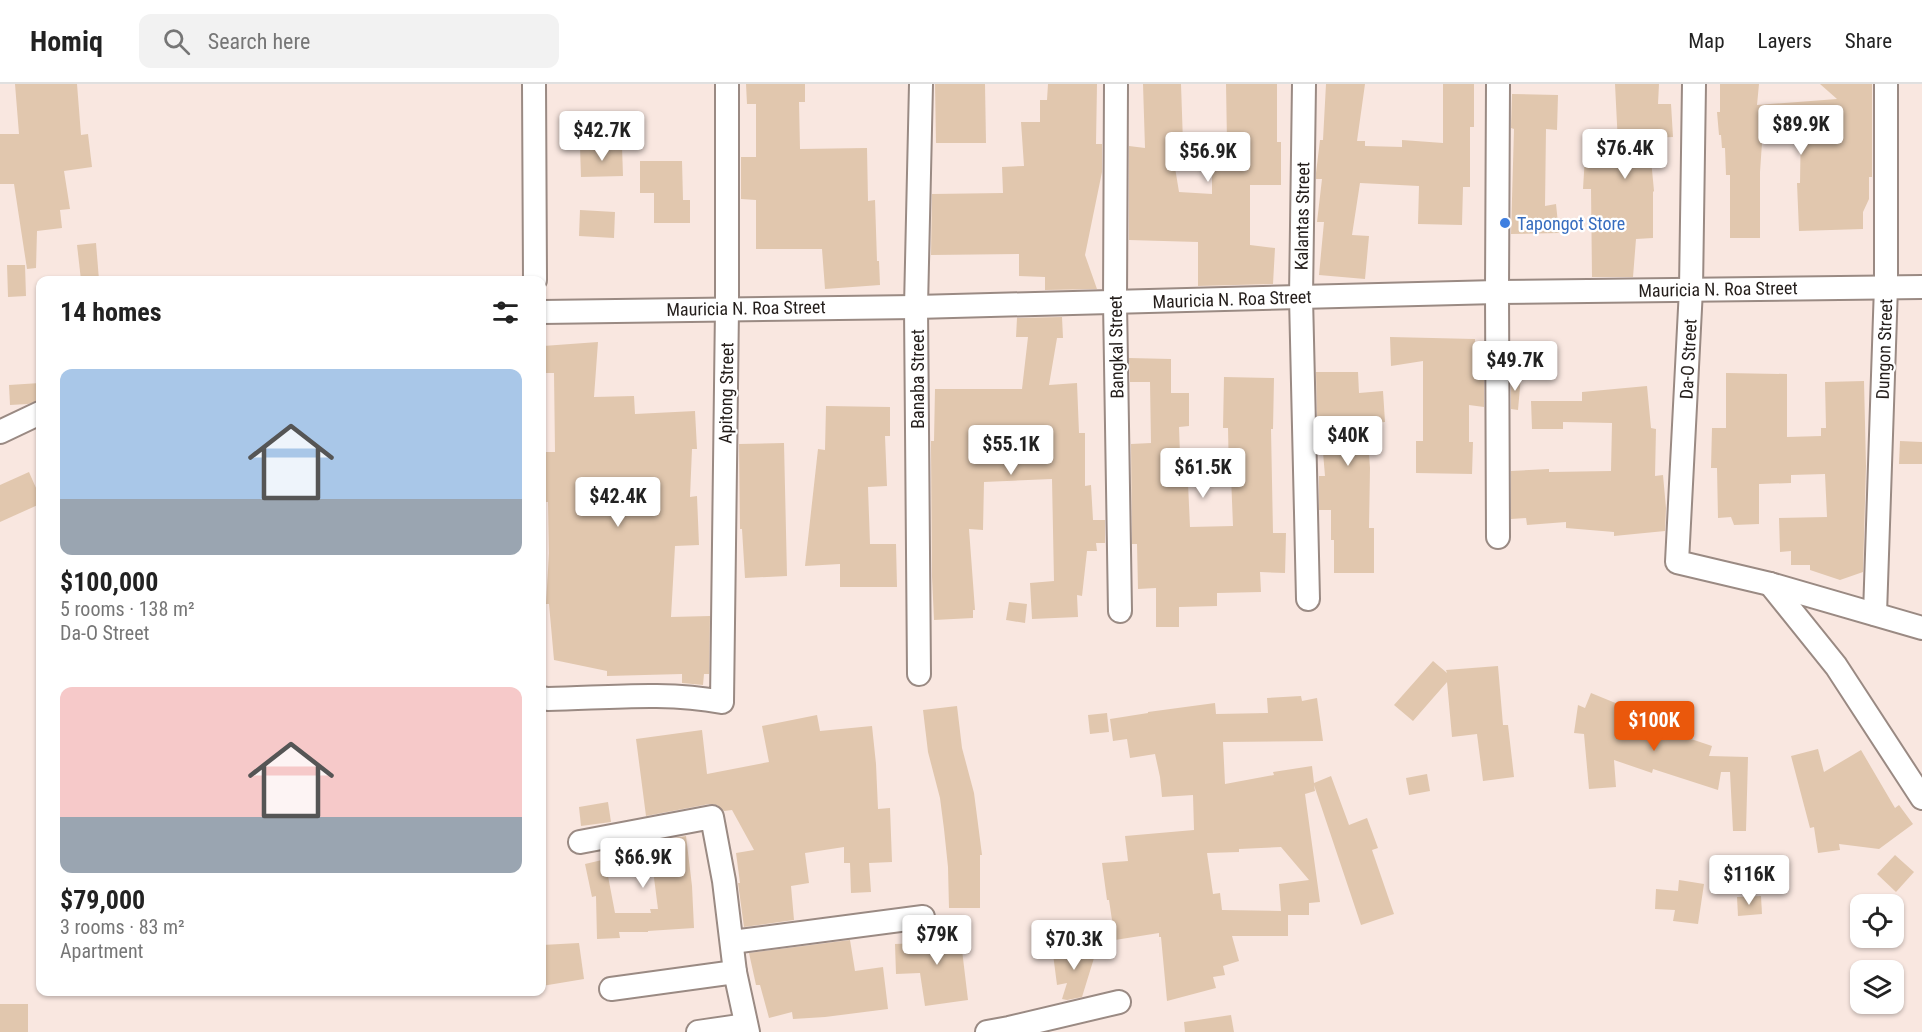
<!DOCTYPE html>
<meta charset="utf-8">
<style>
:root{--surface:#fff;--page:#f2f2f2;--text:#222;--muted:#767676;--line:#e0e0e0;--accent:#ea580c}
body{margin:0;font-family:"Roboto Condensed",sans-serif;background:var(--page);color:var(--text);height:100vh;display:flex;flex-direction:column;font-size:22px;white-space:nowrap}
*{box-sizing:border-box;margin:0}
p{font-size:20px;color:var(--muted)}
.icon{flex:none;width:33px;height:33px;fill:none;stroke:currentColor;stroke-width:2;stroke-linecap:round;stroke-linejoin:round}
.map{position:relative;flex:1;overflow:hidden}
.drawer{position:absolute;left:36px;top:192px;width:510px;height:720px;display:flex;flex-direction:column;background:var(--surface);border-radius:12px;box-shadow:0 2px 4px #0004}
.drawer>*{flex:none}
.fabs{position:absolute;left:1850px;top:810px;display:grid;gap:12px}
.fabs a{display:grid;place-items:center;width:54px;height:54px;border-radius:12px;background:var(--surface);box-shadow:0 2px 4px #0004;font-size:30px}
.price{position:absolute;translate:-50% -51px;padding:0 14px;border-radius:6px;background:#fff;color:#222;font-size:20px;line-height:39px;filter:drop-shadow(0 2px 3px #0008)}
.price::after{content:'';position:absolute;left:50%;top:36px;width:18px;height:14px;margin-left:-9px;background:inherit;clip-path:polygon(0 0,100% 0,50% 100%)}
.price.active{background:var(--accent);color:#fff}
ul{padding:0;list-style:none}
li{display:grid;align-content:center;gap:12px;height:318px;padding:0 24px}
li span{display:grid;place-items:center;height:186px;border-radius:12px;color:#555}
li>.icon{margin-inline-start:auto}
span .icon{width:108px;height:108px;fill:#fffc;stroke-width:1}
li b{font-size:26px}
h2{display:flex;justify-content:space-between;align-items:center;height:72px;padding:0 24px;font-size:26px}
header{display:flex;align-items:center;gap:36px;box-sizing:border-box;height:84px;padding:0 30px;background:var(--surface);border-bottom:2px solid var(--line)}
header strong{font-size:28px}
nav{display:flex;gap:33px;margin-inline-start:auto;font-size:21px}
.search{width:420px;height:54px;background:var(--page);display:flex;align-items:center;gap:15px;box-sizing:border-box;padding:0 21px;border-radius:12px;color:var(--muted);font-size:22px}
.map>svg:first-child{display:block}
.building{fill:#e1c7ae;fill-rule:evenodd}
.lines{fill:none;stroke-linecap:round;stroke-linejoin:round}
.minor-casing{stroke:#9a8a83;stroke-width:26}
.minor{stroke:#fff;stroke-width:22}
.shop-dot{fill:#3f7fe0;stroke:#fff;stroke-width:2}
.labels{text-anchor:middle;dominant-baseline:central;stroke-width:4.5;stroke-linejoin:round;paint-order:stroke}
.street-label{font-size:18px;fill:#241e1b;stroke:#fff}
.shop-label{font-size:18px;fill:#366cbe;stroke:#fff;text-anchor:start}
</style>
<header>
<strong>Homiq</strong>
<div class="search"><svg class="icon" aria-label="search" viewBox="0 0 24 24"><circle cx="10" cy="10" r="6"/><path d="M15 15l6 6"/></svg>Search here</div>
<nav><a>Map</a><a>Layers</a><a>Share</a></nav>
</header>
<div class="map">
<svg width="1922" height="948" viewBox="0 0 1922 948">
<rect width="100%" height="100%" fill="#f9e7e0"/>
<g class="building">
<path d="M 15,0 L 77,0 L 81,51 L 88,50 L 92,83 L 64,87 L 70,125 L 60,126 L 62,144 L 37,147 L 36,184 L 27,185 L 14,100 L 0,100 L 0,50 L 19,50 Z"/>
<path d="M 746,0 L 805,0 L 805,18 L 799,18 L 800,65 L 867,64 L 868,117 L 875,116 L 877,177 L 879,177 L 880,201 L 825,205 L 822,165 L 756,165 L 756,116 L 741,115 L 741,73 L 756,73 L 756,20 L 747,20 Z"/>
<path d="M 935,0 L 985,0 L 986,59 L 936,59 Z"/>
<path d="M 1048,0 L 1097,0 L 1096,60 L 1102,60 L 1102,88 L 1085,171 L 1097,205 L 1045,206 L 1045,193 L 1019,192 L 1019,170 L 931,171 L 932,110 L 1003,109 L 1002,83 L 1024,82 L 1021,38 L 1040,38 L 1040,16 L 1047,16 Z"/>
<path d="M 1143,0 L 1181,0 L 1183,59 L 1171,59 L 1179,108 L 1212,110 L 1212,58 L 1227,58 L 1226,0 L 1277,0 L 1277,58 L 1281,58 L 1281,101 L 1250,101 L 1250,161 L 1275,164 L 1273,200 L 1198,202 L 1198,158 L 1129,156 L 1129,62 L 1145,64 Z"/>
<path d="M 1326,0 L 1365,0 L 1357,57 L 1365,57 L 1365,62 L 1402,63 L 1402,56 L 1443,59 L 1443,0 L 1474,0 L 1474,43 L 1470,43 L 1470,103 L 1463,103 L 1462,141 L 1418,140 L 1419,102 L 1360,99 L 1352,151 L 1369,152 L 1365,195 L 1319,191 L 1324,138 L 1317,138 L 1322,95 L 1316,95 L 1316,89 L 1320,56 L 1323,56 Z"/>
<path d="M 1615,0 L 1659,0 L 1658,20 L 1671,20 L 1673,53 L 1649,54 L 1654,107 L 1653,108 L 1653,154 L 1636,155 L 1633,193 L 1592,193 L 1591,105 L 1583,105 L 1586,55 L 1618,60 Z"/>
<path d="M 1720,0 L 1759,0 L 1757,21 L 1837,15 L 1820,0 L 1872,0 L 1872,93 L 1869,93 L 1869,115 L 1863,128 L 1863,145 L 1799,147 L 1797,99 L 1800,99 L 1801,38 L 1767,40 L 1767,44 L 1763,44 L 1760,88 L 1760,154 L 1730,154 L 1730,91 L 1726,91 L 1725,64 L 1722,64 L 1721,51 L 1719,51 L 1717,28 L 1720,28 Z"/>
<path d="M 1512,10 L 1558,11 L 1557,46 L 1546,45 L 1545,122 L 1556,120 L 1559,149 L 1511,150 L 1514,45 L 1511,44 Z"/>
<path d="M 622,62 L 623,92 L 581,93 L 580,63 Z"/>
<path d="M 640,77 L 682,77 L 683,116 L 690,116 L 690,139 L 654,139 L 654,109 L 640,109 Z"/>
<path d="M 580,126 L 615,128 L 614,154 L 579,152 Z"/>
<path d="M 96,159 L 99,196 L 81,196 L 77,161 Z"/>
<path d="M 7,181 L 25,181 L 26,212 L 8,213 Z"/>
<path d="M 1062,233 L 1063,254 L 1057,254 L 1049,301 L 1077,299 L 1079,349 L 1085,349 L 1085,402 L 1091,401 L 1093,436 L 1105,436 L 1105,459 L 1096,459 L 1097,467 L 1087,467 L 1082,512 L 1077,511 L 1078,533 L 1032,535 L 1030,499 L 1054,497 L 1052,395 L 984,398 L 983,446 L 969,445 L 975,526 L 973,526 L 973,534 L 934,536 L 932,493 L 931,364 L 931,357 L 934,357 L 935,305 L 1022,305 L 1028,253 L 1016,253 L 1017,234 Z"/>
<path d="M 1390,253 L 1475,255 L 1474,287 L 1484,288 L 1484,323 L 1469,321 L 1469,358 L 1473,358 L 1472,390 L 1416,389 L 1416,357 L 1423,357 L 1423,277 L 1391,282 Z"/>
<path d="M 598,258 L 594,313 L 634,312 L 635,330 L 695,327 L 697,365 L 692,365 L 690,413 L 697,412 L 699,461 L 675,462 L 671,533 L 710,532 L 709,590 L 704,590 L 703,601 L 682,599 L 682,590 L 607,592 L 607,587 L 554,576 L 549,520 L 546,520 L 549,469 L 548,418 L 542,418 L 542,368 L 555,368 L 554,289 L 544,289 L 543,262 Z"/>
<path d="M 1129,274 L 1171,275 L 1171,309 L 1189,309 L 1189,342 L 1179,343 L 1181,399 L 1188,399 L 1190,443 L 1233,442 L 1231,392 L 1229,393 L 1228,344 L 1223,344 L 1224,293 L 1274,294 L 1273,345 L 1271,345 L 1273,449 L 1286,449 L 1285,489 L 1260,488 L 1261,508 L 1217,509 L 1217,522 L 1179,523 L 1179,543 L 1156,543 L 1156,504 L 1138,505 L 1137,460 L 1132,460 L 1131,360 L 1151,359 L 1150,298 L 1130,298 Z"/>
<path d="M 1316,288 L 1358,288 L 1359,309 L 1383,307 L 1385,338 L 1367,340 L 1370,384 L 1369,444 L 1374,444 L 1374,489 L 1334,489 L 1334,456 L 1331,456 L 1331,426 L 1319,426 L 1319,392 L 1325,392 L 1320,332 L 1317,332 Z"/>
<path d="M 1726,289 L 1787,290 L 1787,353 L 1821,352 L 1821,344 L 1826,344 L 1825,298 L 1864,297 L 1866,382 L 1863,488 L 1840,496 L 1810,486 L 1810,481 L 1791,481 L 1791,467 L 1780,468 L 1779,434 L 1827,433 L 1825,390 L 1791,391 L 1791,399 L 1759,400 L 1759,440 L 1734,441 L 1731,433 L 1718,434 L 1717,384 L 1711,384 L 1712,344 L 1726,344 Z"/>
<path d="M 1511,291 L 1521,292 L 1518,326 L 1511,325 Z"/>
<path d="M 40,299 L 40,316 L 28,320 L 10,321 L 9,301 Z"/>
<path d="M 1647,302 L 1651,344 L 1656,345 L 1655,392 L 1663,391 L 1666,424 L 1665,447 L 1614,452 L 1614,448 L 1566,444 L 1566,438 L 1527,441 L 1526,434 L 1511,435 L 1511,387 L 1549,385 L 1549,388 L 1611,387 L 1612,339 L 1563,338 L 1563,345 L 1532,345 L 1531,317 L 1582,317 L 1582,308 Z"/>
<path d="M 826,322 L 890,323 L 890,352 L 885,352 L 887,402 L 868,403 L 870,460 L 896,460 L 897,503 L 840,503 L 840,480 L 805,482 L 818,365 L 825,366 Z"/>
<path d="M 1900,357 L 1922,358 L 1922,380 L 1899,380 Z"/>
<path d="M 784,359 L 787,492 L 745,494 L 742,445 L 740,445 L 739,360 Z"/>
<path d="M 29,388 L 40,413 L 40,420 L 0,438 L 0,401 Z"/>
<path d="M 1009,518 L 1027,520 L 1025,539 L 1006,536 Z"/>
<path d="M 1433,577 L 1447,589 L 1446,586 L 1498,582 L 1503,641 L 1508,641 L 1514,693 L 1483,697 L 1477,650 L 1452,653 L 1447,598 L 1413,637 L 1394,621 Z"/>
<path d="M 1591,609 L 1635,627 L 1661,624 L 1664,646 L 1712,662 L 1709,672 L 1748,673 L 1746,747 L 1733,747 L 1730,688 L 1721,688 L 1718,706 L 1653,685 L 1652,689 L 1614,676 L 1616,703 L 1589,705 L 1584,650 L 1574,649 L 1578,621 L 1585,624 Z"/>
<path d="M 1301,612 L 1302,617 L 1317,614 L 1323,657 L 1223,658 L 1225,700 L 1274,691 L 1273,688 L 1312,682 L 1314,699 L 1331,692 L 1349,741 L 1367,734 L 1378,764 L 1372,766 L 1394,830 L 1361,841 L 1314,701 L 1315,707 L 1305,710 L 1320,818 L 1309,819 L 1309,831 L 1288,831 L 1288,852 L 1232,852 L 1239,877 L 1223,882 L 1225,891 L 1213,893 L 1216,904 L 1167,917 L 1161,853 L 1159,853 L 1159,849 L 1115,856 L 1109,816 L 1107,816 L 1102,779 L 1128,777 L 1125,752 L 1194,746 L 1193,711 L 1162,713 L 1160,693 L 1155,670 L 1130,674 L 1127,655 L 1113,657 L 1110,635 L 1148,629 L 1148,628 L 1215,619 L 1216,630 L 1268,629 L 1267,614 ZM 1281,763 L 1309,796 L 1279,800 L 1281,827 L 1222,826 L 1220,809 L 1213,810 L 1207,769 L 1239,768 L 1239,765 Z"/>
<path d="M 957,622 L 962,664 L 974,709 L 982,771 L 980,771 L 980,824 L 949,824 L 948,783 L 944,745 L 940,714 L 928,668 L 923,626 Z"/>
<path d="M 1107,629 L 1109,648 L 1090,650 L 1088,631 Z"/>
<path d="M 817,631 L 820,647 L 872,642 L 876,680 L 878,725 L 890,724 L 892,778 L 869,779 L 871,808 L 851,809 L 850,779 L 844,779 L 844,763 L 805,769 L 809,799 L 791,802 L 794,836 L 744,843 L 738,799 L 740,799 L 736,769 L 754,766 L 732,726 L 724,727 L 717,721 L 709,720 L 646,732 L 636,655 L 702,646 L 707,690 L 769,678 L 762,642 Z"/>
<path d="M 1818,665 L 1824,688 L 1861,666 L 1895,724 L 1899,721 L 1913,740 L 1879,765 L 1839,760 L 1840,766 L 1818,769 L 1814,743 L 1810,744 L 1791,672 Z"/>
<path d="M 1427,690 L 1430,707 L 1409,711 L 1406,694 Z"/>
<path d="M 608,718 L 611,738 L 581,742 L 579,723 Z"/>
<path d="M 686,752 L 692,802 L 694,844 L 648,847 L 648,848 L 619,848 L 620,854 L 597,855 L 596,812 L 592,813 L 585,780 L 615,773 L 614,765 ZM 653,786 L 658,825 L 650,825 L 651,829 L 615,829 L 608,792 Z"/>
<path d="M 1895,771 L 1914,788 L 1896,808 L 1877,790 Z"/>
<path d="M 1679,796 L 1704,800 L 1698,840 L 1673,837 L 1675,826 L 1655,825 L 1656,805 L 1678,807 Z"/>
<path d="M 1761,812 L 1762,830 L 1738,832 L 1737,813 Z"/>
<path d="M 963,839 L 968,865 L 962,866 L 968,916 L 925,922 L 920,889 L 896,890 L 895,860 L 946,858 L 943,843 Z"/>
<path d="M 850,856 L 855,887 L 883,883 L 888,925 L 825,933 L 793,935 L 792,928 L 769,934 L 760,901 L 756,901 L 749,869 Z"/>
<path d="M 579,859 L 584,895 L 542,902 L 542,861 Z"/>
<path d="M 1092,863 L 1094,874 L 1082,913 L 1067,916 L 1062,915 L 1067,899 L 1057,901 L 1053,870 Z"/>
<rect x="0" y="920" width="28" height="28"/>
<path d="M 1231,931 L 1234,948 L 1185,948 L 1184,938 Z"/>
</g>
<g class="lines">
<g class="minor-casing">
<g id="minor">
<path d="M 534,0 L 535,196"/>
<path d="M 1116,0 L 1115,218 L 1120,527"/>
<path d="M 1304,0 L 1301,213 L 1308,515"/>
<path d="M 1694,0 L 1691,205 L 1677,478 L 1770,500 L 1922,544"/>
<path d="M 542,228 L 916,223 L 1497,208 L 1922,203"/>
<path d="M 0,348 L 40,329"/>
<path d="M 1498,453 L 1497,208 L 1498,0"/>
<path d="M 1770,500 L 1836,582 L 1922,714"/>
<path d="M 1875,530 L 1886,202 L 1886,0"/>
<path d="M 919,590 L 916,223 L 921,0"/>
<path d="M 542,614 L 548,615 C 605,614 665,607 722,618 L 727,224 L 727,0"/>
<path d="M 580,758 L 712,733 L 724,797 L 735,888 L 748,948"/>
<path d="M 732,858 L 923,833"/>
<path d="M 611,905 L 735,888"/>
<path d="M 698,948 L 746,941"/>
<path d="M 987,948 L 1009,944 L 1119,918"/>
</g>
</g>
<use href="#minor" class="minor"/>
</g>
<circle class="shop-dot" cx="1505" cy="139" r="6"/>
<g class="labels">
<g class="street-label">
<text transform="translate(1302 132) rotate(-89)">Kalantas Street</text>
<text transform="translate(1718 205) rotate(-1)">Mauricia N. Roa Street</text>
<text transform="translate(1232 215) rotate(-2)">Mauricia N. Roa Street</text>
<text transform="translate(746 224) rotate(-1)">Mauricia N. Roa Street</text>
<text transform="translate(1116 263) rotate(-91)">Bangkal Street</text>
<text transform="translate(1884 265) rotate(-88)">Dungon Street</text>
<text transform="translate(1688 275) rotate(-87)">Da-O Street</text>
<text transform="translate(917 295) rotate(-90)">Banaba Street</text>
<text transform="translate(726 309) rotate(-89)">Apitong Street</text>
</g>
<g class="shop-label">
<text x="1517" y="139">Tapongot Store</text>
</g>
</g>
</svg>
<div class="fabs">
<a><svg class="icon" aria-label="locate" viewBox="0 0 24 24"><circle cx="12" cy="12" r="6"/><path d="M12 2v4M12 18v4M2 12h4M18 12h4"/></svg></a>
<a><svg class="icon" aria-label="layers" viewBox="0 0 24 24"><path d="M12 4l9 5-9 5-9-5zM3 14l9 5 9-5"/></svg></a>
</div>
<b class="price" style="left:1801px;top:72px">$89.9K</b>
<b class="price" style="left:602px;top:78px">$42.7K</b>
<b class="price" style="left:1625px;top:96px">$76.4K</b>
<b class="price" style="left:1208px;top:99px">$56.9K</b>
<b class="price" style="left:1515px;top:308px">$49.7K</b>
<b class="price" style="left:1348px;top:383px">$40K</b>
<b class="price" style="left:1011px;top:392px">$55.1K</b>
<b class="price" style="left:1203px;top:415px">$61.5K</b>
<b class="price" style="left:618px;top:444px">$42.4K</b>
<b class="price active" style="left:1654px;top:668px">$100K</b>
<b class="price" style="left:643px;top:805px">$66.9K</b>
<b class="price" style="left:1749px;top:822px">$116K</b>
<b class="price" style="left:937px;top:882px">$79K</b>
<b class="price" style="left:1074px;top:887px">$70.3K</b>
<section class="drawer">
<h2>14 homes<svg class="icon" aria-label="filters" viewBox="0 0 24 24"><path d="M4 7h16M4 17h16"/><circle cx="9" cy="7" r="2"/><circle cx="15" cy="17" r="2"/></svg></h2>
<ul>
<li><span style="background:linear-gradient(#a9c7e8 70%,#9aa5b1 0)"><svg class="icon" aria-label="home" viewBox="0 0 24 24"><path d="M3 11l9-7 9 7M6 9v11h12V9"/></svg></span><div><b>$100,000</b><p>5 rooms · 138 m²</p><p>Da-O Street</p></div></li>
<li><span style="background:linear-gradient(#f6c9c9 70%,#9aa5b1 0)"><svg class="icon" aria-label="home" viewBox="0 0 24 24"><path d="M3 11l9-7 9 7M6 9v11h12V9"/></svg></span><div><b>$79,000</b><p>3 rooms · 83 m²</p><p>Apartment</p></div></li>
</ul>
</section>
</div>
